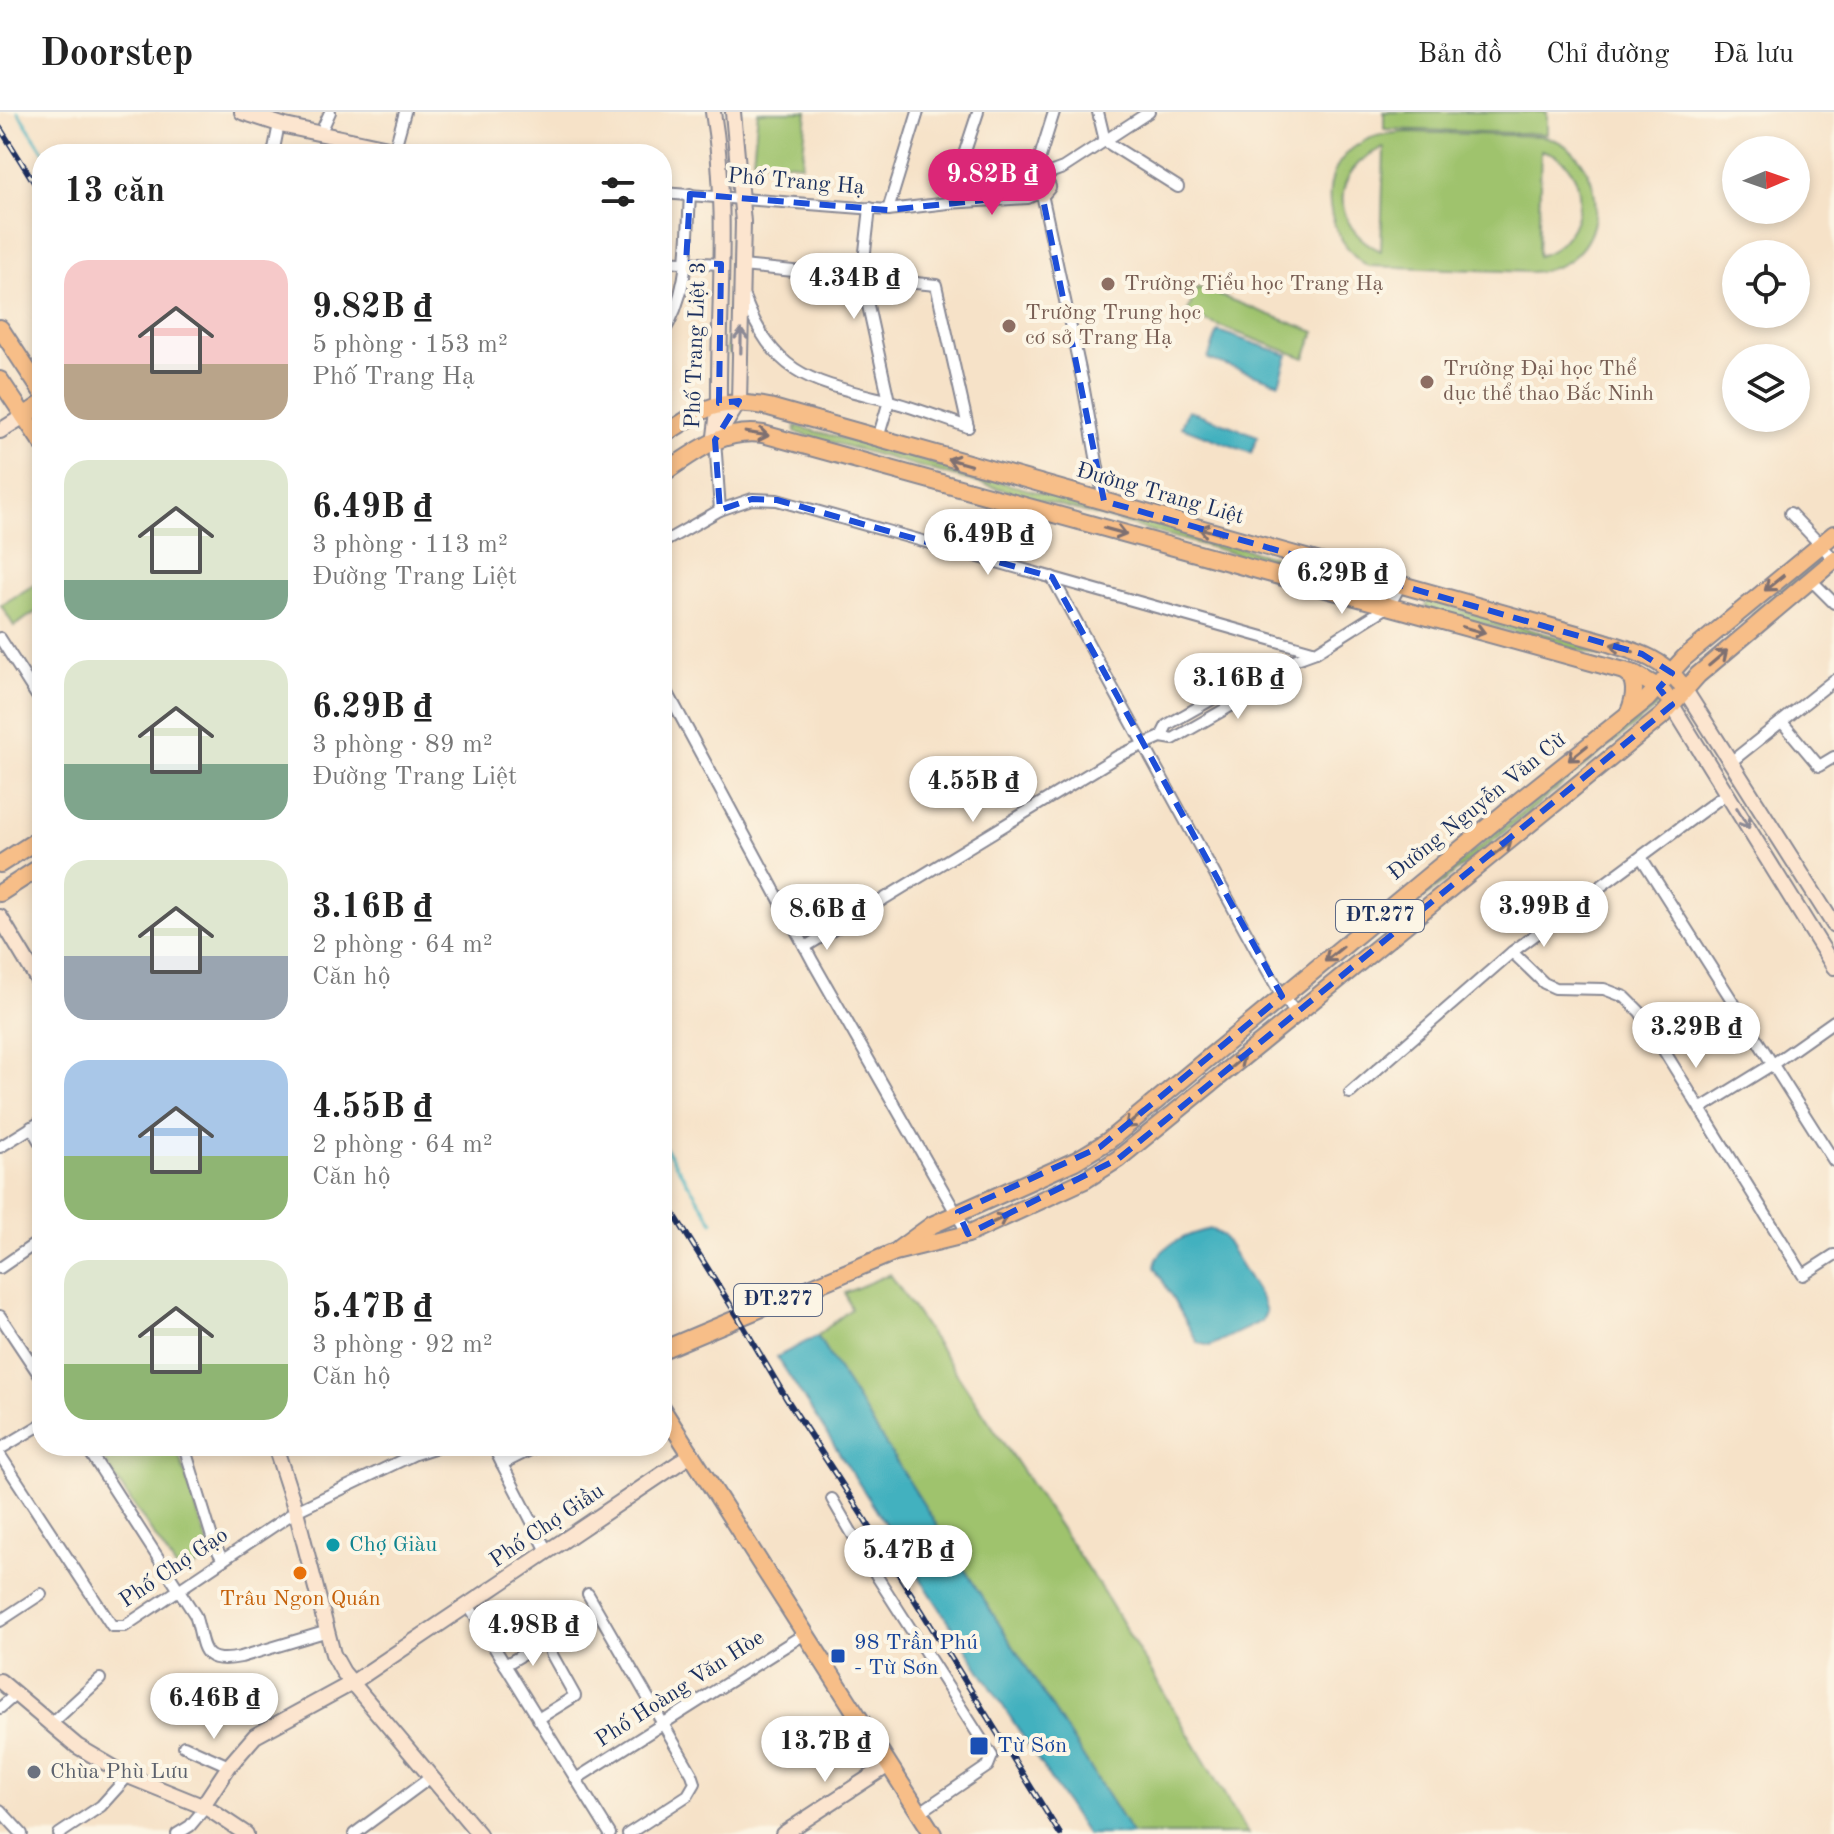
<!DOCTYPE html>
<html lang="vi">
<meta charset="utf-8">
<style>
:root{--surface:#fff;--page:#f6f6f6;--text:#222;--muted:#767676;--line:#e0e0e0;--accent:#db2777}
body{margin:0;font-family:"Old Standard TT",serif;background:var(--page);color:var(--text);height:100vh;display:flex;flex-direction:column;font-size:30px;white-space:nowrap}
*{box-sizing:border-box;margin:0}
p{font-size:26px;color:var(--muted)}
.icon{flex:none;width:44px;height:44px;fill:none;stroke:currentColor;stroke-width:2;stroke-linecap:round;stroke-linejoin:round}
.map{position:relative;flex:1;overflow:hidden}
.side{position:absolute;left:32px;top:32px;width:640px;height:1312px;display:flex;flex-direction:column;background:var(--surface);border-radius:32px;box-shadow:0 4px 12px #0003}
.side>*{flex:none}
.needle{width:52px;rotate:88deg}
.tools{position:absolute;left:1722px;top:24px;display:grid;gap:16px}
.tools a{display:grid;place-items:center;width:88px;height:88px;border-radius:50%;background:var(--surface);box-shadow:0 4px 12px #0003;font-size:40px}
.price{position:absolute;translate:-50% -68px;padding:0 18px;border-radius:28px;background:#fff;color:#222;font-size:26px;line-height:52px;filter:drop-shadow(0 2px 4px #0008)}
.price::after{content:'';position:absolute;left:50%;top:48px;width:24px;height:18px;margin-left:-12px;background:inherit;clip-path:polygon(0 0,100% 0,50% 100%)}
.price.selected{background:var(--accent);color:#fff}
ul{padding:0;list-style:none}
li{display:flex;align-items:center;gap:24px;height:200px;padding:0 32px}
li span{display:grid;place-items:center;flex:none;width:224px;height:160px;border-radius:24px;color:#555}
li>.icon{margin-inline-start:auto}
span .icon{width:96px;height:96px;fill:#fffc;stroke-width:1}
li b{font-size:34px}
h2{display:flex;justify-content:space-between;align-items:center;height:96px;padding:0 32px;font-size:34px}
header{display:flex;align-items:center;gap:48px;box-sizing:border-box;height:112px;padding:0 40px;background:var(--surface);border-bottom:2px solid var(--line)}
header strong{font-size:38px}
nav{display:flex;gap:44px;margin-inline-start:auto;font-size:28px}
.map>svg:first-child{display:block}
.green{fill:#9fc36d;stroke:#5d7966;stroke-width:2;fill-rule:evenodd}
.water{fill:#43b1bf;stroke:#2f708e;stroke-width:2}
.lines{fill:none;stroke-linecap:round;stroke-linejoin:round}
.stream{stroke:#43b1bf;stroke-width:3}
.street-casing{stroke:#888893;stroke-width:14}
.secondary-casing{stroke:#888893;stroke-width:18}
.primary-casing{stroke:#888893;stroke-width:20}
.street{stroke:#fff;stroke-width:10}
.secondary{stroke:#fce5cf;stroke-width:14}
.primary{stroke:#f7be88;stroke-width:16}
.rail-casing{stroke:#1b2f5e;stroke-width:6}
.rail{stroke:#fcf5e5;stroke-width:3;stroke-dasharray:9;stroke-linecap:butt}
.oneway{stroke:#8c8a96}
.oneway2{stroke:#7e6f71}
.marked{fill:none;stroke:#1d4ed8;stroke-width:6;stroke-dasharray:16 10;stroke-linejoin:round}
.education-dot{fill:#8d6e63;stroke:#fcf5e5;stroke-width:3}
.culture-dot{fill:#0f9aa8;stroke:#fcf5e5;stroke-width:3}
.food-dot{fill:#e8710a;stroke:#fcf5e5;stroke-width:3}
.transit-dot{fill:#1a4fb4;stroke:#fcf5e5;stroke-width:3}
.worship-dot{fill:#6b7280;stroke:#fcf5e5;stroke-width:3}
.labels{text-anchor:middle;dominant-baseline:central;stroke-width:8;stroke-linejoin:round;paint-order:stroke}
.shield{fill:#fcf5e5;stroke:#5e6a86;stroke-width:2}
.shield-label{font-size:20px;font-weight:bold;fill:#1b2f5e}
.street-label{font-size:22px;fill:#1b2f5e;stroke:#fcf5e5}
.education-label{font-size:22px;fill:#785e54;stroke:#fcf5e5;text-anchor:start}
.culture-label{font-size:22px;fill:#0d838f;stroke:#fcf5e5;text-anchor:start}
.food-label{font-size:22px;fill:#c56008;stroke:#fcf5e5}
.transit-label{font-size:22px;fill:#164399;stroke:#fcf5e5;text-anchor:start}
.worship-label{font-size:22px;fill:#5b616d;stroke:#fcf5e5;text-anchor:start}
</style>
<header>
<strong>Doorstep</strong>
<nav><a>Bản đồ</a><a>Chỉ đường</a><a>Đã lưu</a></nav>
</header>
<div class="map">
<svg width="1834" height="1722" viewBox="0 0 1834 1722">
<rect width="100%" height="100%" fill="#fcf5e5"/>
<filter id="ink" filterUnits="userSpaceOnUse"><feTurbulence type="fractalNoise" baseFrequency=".0125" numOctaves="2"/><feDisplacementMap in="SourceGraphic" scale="16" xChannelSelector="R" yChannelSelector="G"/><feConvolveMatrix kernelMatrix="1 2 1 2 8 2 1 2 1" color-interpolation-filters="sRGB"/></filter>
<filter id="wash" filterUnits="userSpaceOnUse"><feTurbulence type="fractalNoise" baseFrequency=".006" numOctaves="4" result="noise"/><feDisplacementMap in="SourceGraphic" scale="32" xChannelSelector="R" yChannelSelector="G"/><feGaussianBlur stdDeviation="1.8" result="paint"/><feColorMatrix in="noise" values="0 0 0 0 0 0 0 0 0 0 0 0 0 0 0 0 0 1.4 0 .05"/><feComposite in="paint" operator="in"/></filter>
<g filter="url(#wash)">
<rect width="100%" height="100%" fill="#f6e2c8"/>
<g class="green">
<path d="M 758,0 L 807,0 L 802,52 L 753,47 Z"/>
<path d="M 1384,0 L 1547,0 L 1547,22 L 1384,17 Z"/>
<path d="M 1408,20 L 1541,24 C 1612,36 1619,157 1530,160 L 1368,154 C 1326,129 1312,60 1359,32 C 1374,22 1391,21 1408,20 ZM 1383,36 L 1384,37 L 1381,139 C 1329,115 1330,57 1383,36 ZM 1541,38 C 1596,50 1589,130 1538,144 Z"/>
<path d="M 732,113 L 735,116 L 732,240 L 730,242 L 727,238 Z"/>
<path d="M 1197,175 L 1315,220 L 1305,246 L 1187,202 Z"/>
<path d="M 796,314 L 1372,472 L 1374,476 L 1369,479 L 1351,474 L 795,320 Z"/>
<path d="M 1818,446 L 1818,451 L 1755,503 L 1751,502 Z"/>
<path d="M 42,468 L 42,496 L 14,514 L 1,493 Z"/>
<path d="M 1428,489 L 1603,538 L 1605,543 L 1600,544 L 1431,497 L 1425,494 Z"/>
<path d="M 1655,591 L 1657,595 L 1392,812 L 1387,813 L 1389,808 Z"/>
<path d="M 890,1162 L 1106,1484 L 1248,1722 L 1132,1722 L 817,1224 L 851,1197 L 845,1181 Z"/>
<path d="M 94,1334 L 176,1334 L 209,1436 L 209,1446 L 188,1459 L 178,1459 Z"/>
</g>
<g class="water">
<path d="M 1218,219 L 1288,243 L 1279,271 L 1208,247 Z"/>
<path d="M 1188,298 L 1258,324 L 1251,341 L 1181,315 Z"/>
<path d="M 1211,1117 L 1223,1124 L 1262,1187 L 1266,1200 L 1262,1209 L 1210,1234 L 1198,1231 L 1155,1155 C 1157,1133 1191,1121 1211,1117 Z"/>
<path d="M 817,1224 L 1132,1722 L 1086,1722 L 777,1245 Z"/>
</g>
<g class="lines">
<g class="stream">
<path d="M 18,0 L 45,42"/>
<path d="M 662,1031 L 713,1110"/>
</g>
</g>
</g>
<g filter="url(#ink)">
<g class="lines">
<g class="street-casing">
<g id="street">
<path d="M 1098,0 L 1105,29 L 1178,75"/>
<path d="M 321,20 L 330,0"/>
<path d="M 388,36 L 437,41 L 520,42"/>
<path d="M 395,36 L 405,0"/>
<path d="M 273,42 L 279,12"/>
<path d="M 1041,68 L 1044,63 L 1063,56 L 1149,0"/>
<path d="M 1036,71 L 1040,45 L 1054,0"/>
<path d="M 662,81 L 888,98 L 948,91 L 1028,86 L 1038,81 L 1042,82 L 1082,267 L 1104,389"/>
<path d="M 948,91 L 978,0"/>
<path d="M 870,96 L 862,166 L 889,289 L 878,326"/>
<path d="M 888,98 L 918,0"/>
<path d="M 662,149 L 721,152"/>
<path d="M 742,154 L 936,173 L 968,315"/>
<path d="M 744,185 C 775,264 810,269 886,288 C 913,295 941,306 968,315"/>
<path d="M 662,223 C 690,181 687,131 690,82"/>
<path d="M 715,328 L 720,398"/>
<path d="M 1790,401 L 1834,447"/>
<path d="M 662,431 L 720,398 L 752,387 L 777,388 L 1316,540"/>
<path d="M 1052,465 L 1261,847 L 1282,884 L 1297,901"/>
<path d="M 1811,468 L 1834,491"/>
<path d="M 0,526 L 42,592"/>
<path d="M 662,570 L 813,850 L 968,1122"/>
<path d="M 1782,610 L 1819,654 L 1834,645"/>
<path d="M 1161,625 L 1167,613 L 1276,551 L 1294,548 L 1316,540 L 1365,509 L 1389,494 L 1401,472"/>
<path d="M 1732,649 L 1834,568"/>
<path d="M 1641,745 L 1834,1049"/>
<path d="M 805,835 L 1118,644 L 1161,625 L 1173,627 L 1283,564 L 1294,548"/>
<path d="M 1512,840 L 1544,871 L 1555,876 L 1604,877 L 1625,885 L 1640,900 L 1803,1163 L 1834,1143"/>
<path d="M 1350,981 L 1512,840 L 1727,681"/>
<path d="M 1700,997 L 1773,952 L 1834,909"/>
<path d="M 31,1015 L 42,1034"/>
<path d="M 0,1035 L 42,1009"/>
<path d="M 0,1156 L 42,1127"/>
<path d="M 0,1204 L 42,1267"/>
<path d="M 86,1334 L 195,1503 C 205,1532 197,1554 241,1545 L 328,1519"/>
<path d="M 184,1334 L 214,1432 L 223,1448"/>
<path d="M 493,1334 L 502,1352 L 538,1334"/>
<path d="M 0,1337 L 42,1312"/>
<path d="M 0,1343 L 112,1514 L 125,1514 L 296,1399 L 415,1342 L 440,1334"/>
<path d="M 502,1352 L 547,1439"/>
<path d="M 832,1387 L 878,1466 L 992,1644 L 988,1654 L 919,1701"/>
<path d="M 588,1482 L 692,1662 L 695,1671 L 688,1683 L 628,1722"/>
<path d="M 468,1493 L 610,1722"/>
<path d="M 0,1509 L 41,1482"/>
<path d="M 505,1553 L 544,1530"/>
<path d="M 0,1596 L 15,1583"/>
<path d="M 538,1607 L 575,1584 L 551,1541"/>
<path d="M 50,1613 L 100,1567"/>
<path d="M 184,1634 L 229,1654"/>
<path d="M 576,1667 L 806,1521"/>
<path d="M 0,1698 L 22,1722"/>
<path d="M 59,1722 L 101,1694 L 128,1664"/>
<path d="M 177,1722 L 190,1714 L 205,1696"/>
<path d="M 354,1722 L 431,1665"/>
</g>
</g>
<g class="secondary-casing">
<g id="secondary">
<path d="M 242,0 L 285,14 L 388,36 L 387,42"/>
<path d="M 713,0 C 729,96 718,194 719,291 L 715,324"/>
<path d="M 1038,81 L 1035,73 L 1037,69 L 1044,68 L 1048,75 L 1042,82"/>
<path d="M 0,319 L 24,304"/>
<path d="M 715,328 L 739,290 L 743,110 L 733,0"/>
<path d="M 1685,578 L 1834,813"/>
<path d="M 1672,593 L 1834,855"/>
<path d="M 0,805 L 42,875"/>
<path d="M 275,1334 L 296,1399 L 333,1542 L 343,1560 L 479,1722"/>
<path d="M 0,1569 L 77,1634 L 128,1664 L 207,1696 L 246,1722"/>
<path d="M 202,1695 L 229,1654 L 255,1624 L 352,1571 L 692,1342"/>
<path d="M 783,1722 L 887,1654"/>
</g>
</g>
<g class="primary-casing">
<g id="primary">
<path d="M 0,216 L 42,280"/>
<path d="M 0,268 L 42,331"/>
<path d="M 24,304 L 42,292"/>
<path d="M 662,324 C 705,296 715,285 769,295 L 1605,530 C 1633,539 1661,545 1679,570"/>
<path d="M 662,362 C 694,341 722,316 763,322 L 1635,562 L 1659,576 L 1665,583"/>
<path d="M 1624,559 C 1638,567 1635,586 1629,600"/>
<path d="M 0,752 L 42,725"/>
<path d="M 0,781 L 42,754"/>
<path d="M 899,1137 L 932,1113 L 1075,1049 L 1108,1029 L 1519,689 L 1647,587 L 1684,546 L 1834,422"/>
<path d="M 662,1238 L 895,1140 L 968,1122 L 1085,1068 L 1118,1047 L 1662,604 L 1698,563 L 1834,448"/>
<path d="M 662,1297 L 933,1722"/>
</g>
</g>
<use href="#street" class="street"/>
<use href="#secondary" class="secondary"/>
<use href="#primary" class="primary"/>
<g class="rail-casing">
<g id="rail">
<path d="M 0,16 L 42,83"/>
<path d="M 662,1083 L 738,1205 L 786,1286 L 864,1406 L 1060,1722"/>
</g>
</g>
<use href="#rail" class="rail"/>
</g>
<defs><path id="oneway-shaft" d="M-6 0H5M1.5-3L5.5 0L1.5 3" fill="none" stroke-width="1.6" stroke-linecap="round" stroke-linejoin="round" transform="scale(2)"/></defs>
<g class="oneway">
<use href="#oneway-shaft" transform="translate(741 229) rotate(-89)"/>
<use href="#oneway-shaft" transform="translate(1743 706) rotate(59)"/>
</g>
<g class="oneway2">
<use href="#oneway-shaft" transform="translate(757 322) rotate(9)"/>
<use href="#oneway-shaft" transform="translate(959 350) rotate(-164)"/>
<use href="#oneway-shaft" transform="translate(1115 419) rotate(15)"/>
<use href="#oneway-shaft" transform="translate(1210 419) rotate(-164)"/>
<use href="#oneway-shaft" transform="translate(1774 471) rotate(141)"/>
<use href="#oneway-shaft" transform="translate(1474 518) rotate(16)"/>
<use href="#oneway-shaft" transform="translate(1622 536) rotate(-162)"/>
<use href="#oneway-shaft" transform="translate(1718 546) rotate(-40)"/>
<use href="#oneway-shaft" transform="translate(1578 641) rotate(141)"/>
<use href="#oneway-shaft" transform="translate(1502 736) rotate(-39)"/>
<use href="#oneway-shaft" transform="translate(1334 842) rotate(141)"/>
<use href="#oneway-shaft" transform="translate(1235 952) rotate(-40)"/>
<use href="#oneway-shaft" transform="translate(1134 1008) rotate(140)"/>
<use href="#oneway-shaft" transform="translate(996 1109) rotate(-25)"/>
</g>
</g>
<path class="marked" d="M 690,82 L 888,98 L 1042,82 L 1104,389 L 1642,542 L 1672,561 L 1659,576 L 1672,593 L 1118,1047 L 968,1122 L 958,1100 L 1100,1035 L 1282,884 L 1052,465 L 777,388 L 752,387 L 720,398 L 715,328 L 739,289 L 719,291 L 721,152 L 686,151 Z"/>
<g class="education-dot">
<circle cx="1108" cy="172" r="8"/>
<circle cx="1009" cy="214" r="8"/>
<circle cx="1427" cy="270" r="8"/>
</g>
<circle class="culture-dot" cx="333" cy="1433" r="8"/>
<circle class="food-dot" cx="300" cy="1461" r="8"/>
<g class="transit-dot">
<rect x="830" y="1536" width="16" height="16" rx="4"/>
<rect x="969" y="1624" width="20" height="20" rx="4"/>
</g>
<circle class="worship-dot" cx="34" cy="1660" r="8"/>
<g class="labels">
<g class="shield">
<rect x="1336" y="788" width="88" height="32" rx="6"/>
<rect x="734" y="1172" width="88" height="32" rx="6"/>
</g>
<g class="shield-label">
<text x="1380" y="804">ĐT.277</text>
<text x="778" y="1188">ĐT.277</text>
</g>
<g class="street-label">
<text transform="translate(796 70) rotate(5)">Phố Trang Hạ</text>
<text transform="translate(696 233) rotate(-88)">Phố Trang Liệt 3</text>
<text transform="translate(1160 382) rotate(16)">Đường Trang Liệt</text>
<text transform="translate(1477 695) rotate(-39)">Đường Nguyễn Văn Cừ</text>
<text transform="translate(547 1414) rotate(-34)">Phố Chợ Giầu</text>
<text transform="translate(174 1456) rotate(-34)">Phố Chợ Gạo</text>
<text transform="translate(680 1577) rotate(-33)">Phố Hoàng Văn Hòe</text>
</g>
<g class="education-label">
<text x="1124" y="172">Trường Tiểu học Trang Hạ</text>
<text x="1025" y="201">Trường Trung học<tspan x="1025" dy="25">cơ sở Trang Hạ</tspan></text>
<text x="1443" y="257">Trường Đại học Thể<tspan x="1443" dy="25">dục thể thao Bắc Ninh</tspan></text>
</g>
<g class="culture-label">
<text x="349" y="1433">Chợ Giàu</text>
</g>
<g class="food-label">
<text x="300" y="1487">Trâu Ngon Quán</text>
</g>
<g class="transit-label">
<text x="854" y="1531">98 Trần Phú<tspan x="854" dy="25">- Từ Sơn</tspan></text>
<text x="997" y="1634">Từ Sơn</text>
</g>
<g class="worship-label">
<text x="50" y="1660">Chùa Phù Lưu</text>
</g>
</g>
</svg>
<div class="tools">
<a><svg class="needle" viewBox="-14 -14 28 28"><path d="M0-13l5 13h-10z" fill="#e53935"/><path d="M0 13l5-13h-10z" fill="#767676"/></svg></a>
<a><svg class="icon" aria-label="locate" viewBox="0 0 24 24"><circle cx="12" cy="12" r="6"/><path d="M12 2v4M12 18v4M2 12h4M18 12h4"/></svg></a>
<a><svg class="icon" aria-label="layers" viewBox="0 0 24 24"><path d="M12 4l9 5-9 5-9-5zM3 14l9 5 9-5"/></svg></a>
</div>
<b class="price selected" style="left:992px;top:105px">9.82B ₫</b>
<b class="price" style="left:854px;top:209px">4.34B ₫</b>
<b class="price" style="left:988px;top:465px">6.49B ₫</b>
<b class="price" style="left:1342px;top:504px">6.29B ₫</b>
<b class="price" style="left:1238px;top:609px">3.16B ₫</b>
<b class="price" style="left:973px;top:712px">4.55B ₫</b>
<b class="price" style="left:1544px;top:837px">3.99B ₫</b>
<b class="price" style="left:827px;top:840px">8.6B ₫</b>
<b class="price" style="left:1696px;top:958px">3.29B ₫</b>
<b class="price" style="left:908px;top:1481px">5.47B ₫</b>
<b class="price" style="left:533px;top:1556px">4.98B ₫</b>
<b class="price" style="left:214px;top:1629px">6.46B ₫</b>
<b class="price" style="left:825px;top:1672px">13.7B ₫</b>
<section class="side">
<h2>13 căn<svg class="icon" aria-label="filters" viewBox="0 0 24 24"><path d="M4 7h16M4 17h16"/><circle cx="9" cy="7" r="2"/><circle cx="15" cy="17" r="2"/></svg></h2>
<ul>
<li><span style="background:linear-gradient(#f6c9c9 65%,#b9a48a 0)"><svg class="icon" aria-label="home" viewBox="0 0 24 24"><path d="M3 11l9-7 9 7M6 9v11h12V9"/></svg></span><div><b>9.82B ₫</b><p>5 phòng · 153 m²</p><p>Phố Trang Hạ</p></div></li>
<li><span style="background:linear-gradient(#dfe7d0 75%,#7fa58c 0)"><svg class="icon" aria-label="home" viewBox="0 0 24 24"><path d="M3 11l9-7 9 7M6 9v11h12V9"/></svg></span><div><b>6.49B ₫</b><p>3 phòng · 113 m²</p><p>Đường Trang Liệt</p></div></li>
<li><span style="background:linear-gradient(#dfe7d0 65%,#7fa58c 0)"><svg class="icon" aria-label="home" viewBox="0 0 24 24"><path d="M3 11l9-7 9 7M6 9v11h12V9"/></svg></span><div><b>6.29B ₫</b><p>3 phòng · 89 m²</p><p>Đường Trang Liệt</p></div></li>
<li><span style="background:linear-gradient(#dfe7d0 60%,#9aa5b1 0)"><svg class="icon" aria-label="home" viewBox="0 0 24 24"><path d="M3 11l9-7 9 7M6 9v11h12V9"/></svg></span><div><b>3.16B ₫</b><p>2 phòng · 64 m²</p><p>Căn hộ</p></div></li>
<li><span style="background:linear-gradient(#a9c7e8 60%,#8fb573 0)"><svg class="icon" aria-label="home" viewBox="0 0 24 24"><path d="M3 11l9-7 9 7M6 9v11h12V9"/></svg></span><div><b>4.55B ₫</b><p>2 phòng · 64 m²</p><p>Căn hộ</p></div></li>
<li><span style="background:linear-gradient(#dfe7d0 65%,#8fb573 0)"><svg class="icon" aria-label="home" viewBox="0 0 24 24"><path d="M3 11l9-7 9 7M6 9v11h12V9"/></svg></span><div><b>5.47B ₫</b><p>3 phòng · 92 m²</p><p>Căn hộ</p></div></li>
</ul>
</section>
</div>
